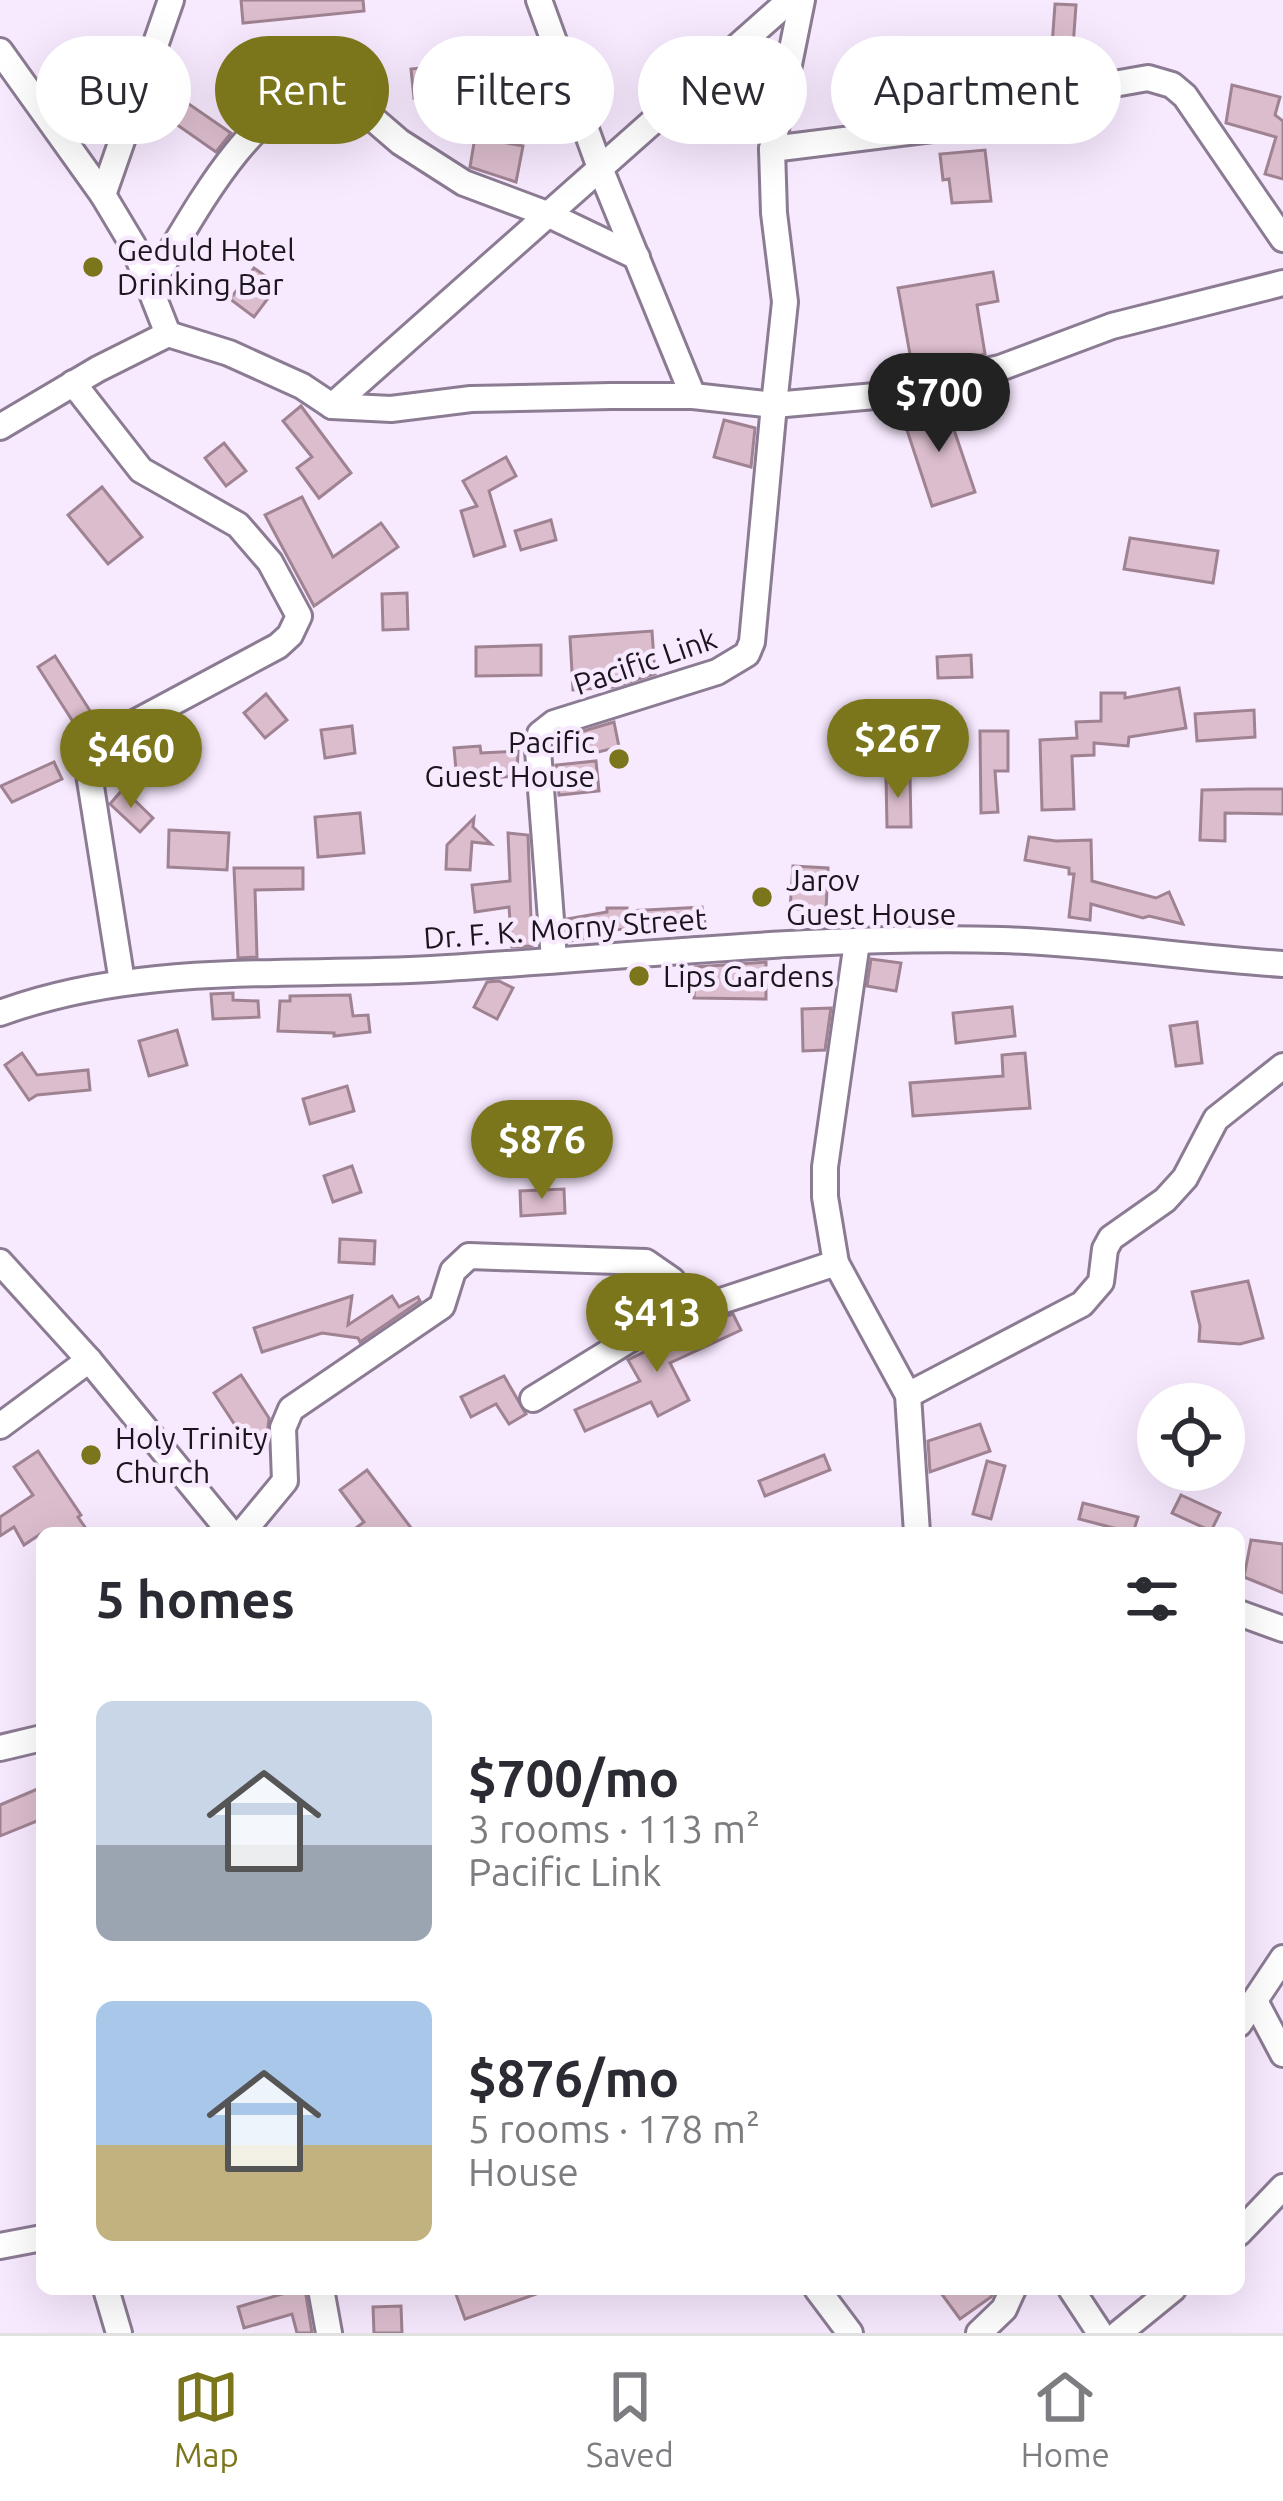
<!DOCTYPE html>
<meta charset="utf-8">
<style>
:root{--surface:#fff;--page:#f2f2f3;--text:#2b2b33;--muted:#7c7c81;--line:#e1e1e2;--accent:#7b761b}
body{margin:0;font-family:Ubuntu,sans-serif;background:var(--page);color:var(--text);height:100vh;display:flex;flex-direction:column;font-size:45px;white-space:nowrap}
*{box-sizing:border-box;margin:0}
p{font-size:39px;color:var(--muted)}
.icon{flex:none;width:66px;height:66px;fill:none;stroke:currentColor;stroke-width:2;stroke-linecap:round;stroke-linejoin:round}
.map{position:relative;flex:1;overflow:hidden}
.panel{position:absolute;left:36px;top:1527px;width:1209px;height:768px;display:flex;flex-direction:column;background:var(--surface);border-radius:18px;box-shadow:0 12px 48px #0002}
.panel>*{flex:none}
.guide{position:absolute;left:36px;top:36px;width:1212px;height:108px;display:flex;gap:24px}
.tools{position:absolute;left:1137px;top:1383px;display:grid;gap:24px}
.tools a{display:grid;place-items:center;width:108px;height:108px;border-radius:50%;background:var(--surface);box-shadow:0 12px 48px #0002;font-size:60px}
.price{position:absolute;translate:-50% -102px;padding:0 27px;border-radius:42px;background:var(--accent);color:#fff;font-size:39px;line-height:78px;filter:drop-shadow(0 3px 6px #0008)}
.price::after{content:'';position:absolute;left:50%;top:72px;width:36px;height:27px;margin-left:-18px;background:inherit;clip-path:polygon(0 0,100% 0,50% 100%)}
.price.selected{background:#222;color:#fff}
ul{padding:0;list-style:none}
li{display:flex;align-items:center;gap:36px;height:300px;padding:0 60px}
li span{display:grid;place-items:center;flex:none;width:336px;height:240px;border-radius:18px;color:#555}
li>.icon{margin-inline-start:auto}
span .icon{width:144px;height:144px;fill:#fffc;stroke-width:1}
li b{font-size:51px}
h2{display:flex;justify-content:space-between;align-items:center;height:144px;padding:0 60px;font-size:51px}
.pill{padding:0 42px;border-radius:54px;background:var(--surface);box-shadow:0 12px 48px #0002;font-size:42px;line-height:108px}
.pill.selected{background:var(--accent);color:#fff}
.dock{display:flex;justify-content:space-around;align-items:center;height:168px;border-top:3px solid var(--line);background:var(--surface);font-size:33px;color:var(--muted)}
.dock a{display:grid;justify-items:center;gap:6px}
.dock .selected{color:var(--accent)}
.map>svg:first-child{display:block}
.building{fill:#dbbdcd;stroke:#a08392;stroke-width:3}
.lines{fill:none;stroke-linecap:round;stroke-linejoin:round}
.minor-casing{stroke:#8b7b93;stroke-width:30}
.minor{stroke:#fff;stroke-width:24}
.poi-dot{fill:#7b761b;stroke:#f7e9fe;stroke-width:4.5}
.labels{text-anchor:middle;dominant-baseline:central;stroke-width:9;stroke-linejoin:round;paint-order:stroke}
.poi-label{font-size:30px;fill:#1b151e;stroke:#f7e9fe;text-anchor:start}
.street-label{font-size:30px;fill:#1b151e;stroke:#f7e9fe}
</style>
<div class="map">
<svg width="1283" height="2333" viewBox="0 0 1283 2333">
<rect width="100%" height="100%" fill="#f7e9fe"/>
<g class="building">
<path d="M 241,0 L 363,0 L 364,11 L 243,23 Z"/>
<path d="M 1055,4 L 1076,5 L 1071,75 L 1050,74 Z"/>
<path d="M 448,65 L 451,93 L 414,98 L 411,69 Z"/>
<path d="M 494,78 L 536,86 L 532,106 L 490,99 Z"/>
<path d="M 1232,85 L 1280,97 L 1275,115 L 1283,121 L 1283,179 L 1265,174 L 1276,137 L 1226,123 Z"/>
<path d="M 167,89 L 231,133 L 216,152 L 153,108 Z"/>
<path d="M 475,137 L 523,146 L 516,182 L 470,167 Z"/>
<path d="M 985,150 L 991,201 L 952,203 L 949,179 L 943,180 L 940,154 Z"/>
<path d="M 254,268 L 278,285 L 254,317 L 230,299 Z"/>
<path d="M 993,272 L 998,301 L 977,305 L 985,354 L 913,371 L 898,288 Z"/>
<path d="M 945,403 L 975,492 L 932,506 L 903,418 Z"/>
<path d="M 301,406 L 351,473 L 319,498 L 297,468 L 312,457 L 283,421 Z"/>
<path d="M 724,420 L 755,428 L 751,467 L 714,457 Z"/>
<path d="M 224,443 L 246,471 L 226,486 L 205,458 Z"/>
<path d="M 506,457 L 516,476 L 489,491 L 505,546 L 474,556 L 461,511 L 477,506 L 463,481 Z"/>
<path d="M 102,487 L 142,537 L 108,564 L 68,515 Z"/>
<path d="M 302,497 L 333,557 L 381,523 L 398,547 L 314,606 L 265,515 Z"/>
<path d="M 551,520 L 556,540 L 521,550 L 515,531 Z"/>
<path d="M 1130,538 L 1218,551 L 1213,583 L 1124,569 Z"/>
<path d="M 407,593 L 408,629 L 383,630 L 382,594 Z"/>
<path d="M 652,631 L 655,674 L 614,687 L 573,690 L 570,637 Z"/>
<path d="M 541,645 L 541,675 L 476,676 L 476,647 Z"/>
<path d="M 971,655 L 972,677 L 938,678 L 937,657 Z"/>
<path d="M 55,656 L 94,717 L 77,728 L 38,667 Z"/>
<path d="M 1179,688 L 1186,728 L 1129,737 L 1128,746 L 1094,743 L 1094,755 L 1072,756 L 1074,809 L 1042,810 L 1040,740 L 1077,738 L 1076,722 L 1101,721 L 1101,693 L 1125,693 L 1125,698 Z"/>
<path d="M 266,694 L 287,720 L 265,738 L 244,713 Z"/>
<path d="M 1254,710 L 1255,737 L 1197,741 L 1195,714 Z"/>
<path d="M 614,722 L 619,747 L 586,755 L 580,732 Z"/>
<path d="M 352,726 L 355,753 L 325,758 L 321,730 Z"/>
<path d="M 980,731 L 1008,731 L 1008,771 L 995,771 L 998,812 L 981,813 Z"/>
<path d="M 480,746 L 481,753 L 518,751 L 517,776 L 457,781 L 454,748 Z"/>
<path d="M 596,761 L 599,791 L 559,795 L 556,765 Z"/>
<path d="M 54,762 L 62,779 L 12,802 L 1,786 Z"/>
<path d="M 886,776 L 910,776 L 911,827 L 887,827 Z"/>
<path d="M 123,789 L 153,818 L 140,832 L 110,804 Z"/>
<path d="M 1250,789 L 1283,789 L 1283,814 L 1225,813 L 1225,841 L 1200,840 L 1202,790 Z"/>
<path d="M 360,813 L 364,853 L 318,857 L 315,817 Z"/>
<path d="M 474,818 L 473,827 L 491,844 L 472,842 L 470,870 L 446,869 L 447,845 Z"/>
<path d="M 169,830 L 229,833 L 227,870 L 168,867 Z"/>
<path d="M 508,833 L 528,835 L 532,946 L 512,947 L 509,907 L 475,912 L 472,885 L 510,881 Z"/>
<path d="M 1029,837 L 1056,841 L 1091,840 L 1092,881 L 1156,898 L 1169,892 L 1183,924 L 1149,916 L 1143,918 L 1091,904 L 1090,920 L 1069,917 L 1074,874 L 1069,874 L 1069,868 L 1025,860 Z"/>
<path d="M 793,866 L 828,868 L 826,911 L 790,909 Z"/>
<path d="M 234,868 L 303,868 L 303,889 L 255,890 L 257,957 L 238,958 Z"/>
<path d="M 702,907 L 705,923 L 599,931 L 600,936 L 569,941 L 567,919 L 607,912 L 607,908 L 627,908 L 627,911 Z"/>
<path d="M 871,959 L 901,963 L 896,991 L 867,986 Z"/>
<path d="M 766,962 L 766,999 L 694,998 L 695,967 Z"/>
<path d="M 499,981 L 513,988 L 497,1019 L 474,1007 L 487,982 Z"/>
<path d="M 233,993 L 233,1000 L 258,1001 L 259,1017 L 213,1019 L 211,994 Z"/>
<path d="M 350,995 L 353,1016 L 368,1015 L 370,1032 L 334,1036 L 334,1033 L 278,1031 L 280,1001 L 290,1001 L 290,996 Z"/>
<path d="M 1012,1007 L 1015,1036 L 956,1043 L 953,1013 Z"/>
<path d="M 831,1008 L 825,1050 L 803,1051 L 802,1009 Z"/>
<path d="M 1197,1022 L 1202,1063 L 1176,1066 L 1170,1026 Z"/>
<path d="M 177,1030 L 187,1065 L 149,1076 L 139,1041 Z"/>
<path d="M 22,1053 L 37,1075 L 88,1070 L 90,1090 L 37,1095 L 29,1100 L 5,1065 Z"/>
<path d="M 1025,1053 L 1030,1108 L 913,1116 L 910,1083 L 1003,1076 L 1002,1055 Z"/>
<path d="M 347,1086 L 354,1111 L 310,1124 L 303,1099 Z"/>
<path d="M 352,1166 L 361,1192 L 333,1202 L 324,1176 Z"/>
<path d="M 564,1189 L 565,1213 L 521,1216 L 520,1191 Z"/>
<path d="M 340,1239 L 375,1241 L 374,1264 L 339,1262 Z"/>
<path d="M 1248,1281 L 1263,1338 L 1240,1344 L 1199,1341 L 1200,1326 L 1192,1292 Z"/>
<path d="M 352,1296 L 348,1325 L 392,1296 L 399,1307 L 418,1297 L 420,1301 L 360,1342 L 358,1338 L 322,1333 L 262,1352 L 254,1328 Z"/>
<path d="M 733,1314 L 741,1330 L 670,1363 L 689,1400 L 658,1416 L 651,1402 L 585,1431 L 575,1410 L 640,1381 L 628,1360 L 697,1326 Z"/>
<path d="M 241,1375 L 269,1418 L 267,1437 L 250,1448 L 214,1393 Z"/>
<path d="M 504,1376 L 526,1414 L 509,1424 L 496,1404 L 471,1417 L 461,1397 Z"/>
<path d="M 980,1424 L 990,1451 L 930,1472 L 928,1441 Z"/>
<path d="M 38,1451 L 81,1515 L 78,1517 L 89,1533 L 42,1533 L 24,1545 L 14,1527 L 0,1536 L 0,1517 L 33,1495 L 14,1467 Z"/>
<path d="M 824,1455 L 830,1470 L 765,1496 L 759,1481 Z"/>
<path d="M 987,1461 L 1005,1466 L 991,1519 L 973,1514 Z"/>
<path d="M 367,1470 L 415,1533 L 349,1533 L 364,1522 L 340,1490 Z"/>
<path d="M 1181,1495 L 1220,1513 L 1211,1531 L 1172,1513 Z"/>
<path d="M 1083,1503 L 1138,1517 L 1133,1533 L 1079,1519 Z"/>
<path d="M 1251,1540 L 1283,1544 L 1283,1593 L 1244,1577 Z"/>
<path d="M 42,1787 L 42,1819 L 0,1836 L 0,1805 Z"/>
<path d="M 299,2289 L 305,2289 L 312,2333 L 297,2333 L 292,2314 L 244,2328 L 238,2307 Z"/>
<path d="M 454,2289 L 542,2289 L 542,2292 L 465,2319 Z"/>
<path d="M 938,2289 L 995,2289 L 991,2297 L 960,2319 Z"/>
<path d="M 401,2306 L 402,2333 L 374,2333 L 373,2307 Z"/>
</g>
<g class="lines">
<g class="minor-casing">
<g id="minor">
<path d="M 539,0 L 600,168 L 693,396"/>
<path d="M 802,0 L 772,149 L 774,213 L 785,302 L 774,405 L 875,396 L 1000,368 L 1112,326 L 1283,283"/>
<path d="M 0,51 L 103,195 L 133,245 L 168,334"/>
<path d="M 772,149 L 948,127 L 986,119 L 1046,96 L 1148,78 L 1172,85 L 1185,96 L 1283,239"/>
<path d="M 103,195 L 171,0"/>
<path d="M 151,284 C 191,221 244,111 319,89 L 357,105 L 400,142 L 464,183 L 547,214 L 637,257"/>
<path d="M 73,383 L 141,470 L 238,525 L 270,562 L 299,616 L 290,635 L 278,646 L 95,744 L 86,755 L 122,982"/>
<path d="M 332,406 L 790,0"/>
<path d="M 0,427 L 98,369 L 168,334 L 229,353 L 302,386 L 332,406 L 391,409 L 471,399 L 611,396 L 693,396 L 774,405 L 752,642 L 747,654 L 717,672 L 554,723 L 540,734 L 538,750 L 554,959"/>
<path d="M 857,942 L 825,1167 L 825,1197 L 836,1263 L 908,1395 L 917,1533"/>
<path d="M 0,1013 C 139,962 286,977 431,969 C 622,958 811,935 1002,940 C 1096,943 1190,958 1283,964"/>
<path d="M 0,1262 L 89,1360 L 231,1533"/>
<path d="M 908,1395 L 1082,1304 L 1101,1282 L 1105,1249 L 1111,1238 L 1165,1200 L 1185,1178 L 1216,1119 L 1283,1066"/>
<path d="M 533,1399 L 632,1338 L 691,1311 L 836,1263"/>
<path d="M 0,1426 L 89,1360"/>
<path d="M 242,1533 L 285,1481 L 283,1428 L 291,1409 L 442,1306 L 453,1271 L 469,1256 L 646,1262 L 672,1280 L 691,1311"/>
<path d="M 1239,1613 L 1283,1629"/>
<path d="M 0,1748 L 42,1738"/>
<path d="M 1255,2001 L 1283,2054"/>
<path d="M 1239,2024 L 1283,1958"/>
<path d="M 1239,2233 L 1283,2187"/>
<path d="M 0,2246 L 42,2238"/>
<path d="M 106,2289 L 119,2333"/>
<path d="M 321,2289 L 329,2333"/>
<path d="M 817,2289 L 850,2333"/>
<path d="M 1071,2289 L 1100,2333"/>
<path d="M 979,2333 L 1004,2309 L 1013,2289"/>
<path d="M 1119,2333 L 1173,2289"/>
</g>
</g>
<use href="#minor" class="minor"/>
</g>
<g class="poi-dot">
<circle cx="93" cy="267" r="12"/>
<circle cx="619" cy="759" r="12"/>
<circle cx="762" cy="897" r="12"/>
<circle cx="639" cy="976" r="12"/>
<circle cx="91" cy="1455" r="12"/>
</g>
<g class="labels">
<g class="poi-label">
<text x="117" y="250">Geduld Hotel<tspan x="117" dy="34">Drinking Bar</tspan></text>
<text x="595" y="742" text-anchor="end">Pacific<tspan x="595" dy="34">Guest House</tspan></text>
<text x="786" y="880">Jarov<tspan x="786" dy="34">Guest House</tspan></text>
<text x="663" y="976">Lips Gardens</text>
<text x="115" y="1438">Holy Trinity<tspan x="115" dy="34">Church</tspan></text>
</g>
<g class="street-label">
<text transform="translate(645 661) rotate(-19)">Pacific Link</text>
<text transform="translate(565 928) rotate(-4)">Dr. F. K. Morny Street</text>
</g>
</g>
</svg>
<div class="tools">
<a><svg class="icon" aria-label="locate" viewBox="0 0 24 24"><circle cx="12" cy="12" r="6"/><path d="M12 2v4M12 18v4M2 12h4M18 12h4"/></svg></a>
</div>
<b class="price selected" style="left:939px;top:455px">$700</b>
<b class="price" style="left:898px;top:801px">$267</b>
<b class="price" style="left:131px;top:811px">$460</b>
<b class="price" style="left:542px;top:1202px">$876</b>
<b class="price" style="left:657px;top:1375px">$413</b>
<div class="guide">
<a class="pill">Buy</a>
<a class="pill selected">Rent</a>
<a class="pill">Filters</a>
<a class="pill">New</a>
<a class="pill">Apartment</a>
</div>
<section class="panel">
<h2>5 homes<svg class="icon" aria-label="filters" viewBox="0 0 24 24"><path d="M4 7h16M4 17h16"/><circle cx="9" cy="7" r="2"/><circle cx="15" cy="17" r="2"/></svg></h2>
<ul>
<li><span style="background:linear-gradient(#c9d6e8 60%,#9aa5b1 0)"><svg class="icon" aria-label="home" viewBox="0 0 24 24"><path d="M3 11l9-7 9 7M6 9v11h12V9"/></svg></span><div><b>$700/mo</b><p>3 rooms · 113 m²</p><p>Pacific Link</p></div></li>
<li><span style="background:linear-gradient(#a9c7e8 60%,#c2b280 0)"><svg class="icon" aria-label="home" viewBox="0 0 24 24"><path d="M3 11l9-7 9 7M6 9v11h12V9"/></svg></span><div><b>$876/mo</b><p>5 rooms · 178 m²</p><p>House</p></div></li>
</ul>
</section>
</div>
<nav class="dock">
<a class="selected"><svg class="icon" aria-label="map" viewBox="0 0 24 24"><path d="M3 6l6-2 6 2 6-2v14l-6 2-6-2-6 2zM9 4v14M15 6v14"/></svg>Map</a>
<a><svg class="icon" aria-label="saved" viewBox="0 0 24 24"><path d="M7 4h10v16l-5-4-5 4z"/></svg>Saved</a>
<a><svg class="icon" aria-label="home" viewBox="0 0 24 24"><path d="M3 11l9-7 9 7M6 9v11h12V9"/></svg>Home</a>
</nav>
